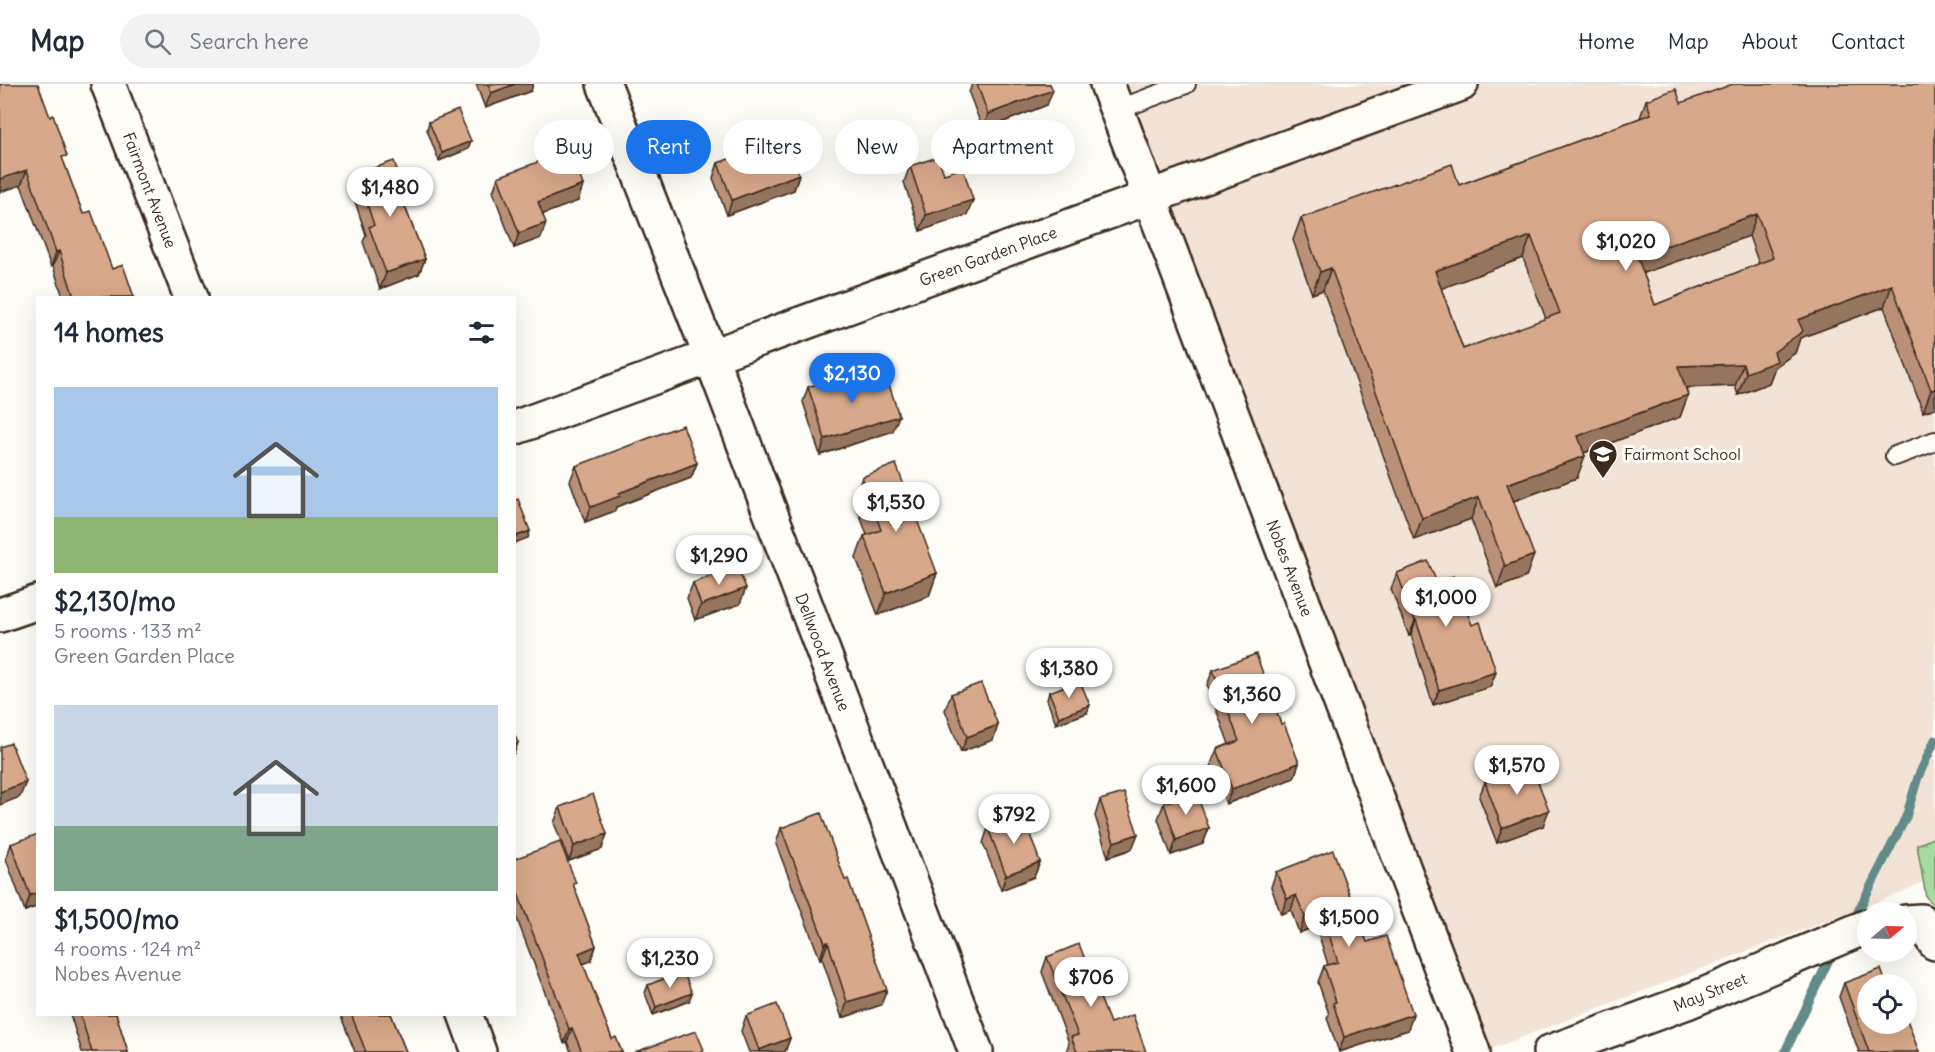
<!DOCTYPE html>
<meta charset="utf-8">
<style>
:root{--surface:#fff;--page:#f2f2f3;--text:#1f2937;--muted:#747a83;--line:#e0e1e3;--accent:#1a73e8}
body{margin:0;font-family:Delius,sans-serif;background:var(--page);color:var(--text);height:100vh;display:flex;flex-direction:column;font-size:22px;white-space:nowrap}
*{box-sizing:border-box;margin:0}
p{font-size:20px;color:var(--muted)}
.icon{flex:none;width:33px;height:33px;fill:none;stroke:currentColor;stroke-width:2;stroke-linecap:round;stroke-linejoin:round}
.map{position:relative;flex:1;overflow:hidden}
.side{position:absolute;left:36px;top:212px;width:480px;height:720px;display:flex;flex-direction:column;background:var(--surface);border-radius:0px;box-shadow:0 6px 24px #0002}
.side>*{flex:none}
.banner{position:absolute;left:534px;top:36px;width:570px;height:54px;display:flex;gap:12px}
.needle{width:39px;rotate:71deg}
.controls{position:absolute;left:1857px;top:818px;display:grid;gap:12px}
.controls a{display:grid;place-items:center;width:60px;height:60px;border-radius:50%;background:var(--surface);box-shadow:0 6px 24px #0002;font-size:30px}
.price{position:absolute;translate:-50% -51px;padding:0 14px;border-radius:21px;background:#fff;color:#222;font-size:20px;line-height:39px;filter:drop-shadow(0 2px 3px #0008)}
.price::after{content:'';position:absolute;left:50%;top:36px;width:18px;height:14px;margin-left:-9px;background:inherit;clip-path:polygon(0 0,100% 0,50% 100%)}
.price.on{background:var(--accent);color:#fff}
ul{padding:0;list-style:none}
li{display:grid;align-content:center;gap:12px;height:318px;padding:0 18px}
li span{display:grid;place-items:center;height:186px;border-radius:0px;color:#555}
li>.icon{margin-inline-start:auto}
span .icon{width:108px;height:108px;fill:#fffc;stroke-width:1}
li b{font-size:26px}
h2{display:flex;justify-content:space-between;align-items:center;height:72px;padding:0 18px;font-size:26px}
.chip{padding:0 21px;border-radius:27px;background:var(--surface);box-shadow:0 6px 24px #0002;font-size:21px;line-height:54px}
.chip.on{background:var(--accent);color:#fff}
header{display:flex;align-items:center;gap:36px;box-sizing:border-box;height:84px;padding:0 30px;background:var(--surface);border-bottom:2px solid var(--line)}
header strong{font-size:28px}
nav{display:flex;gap:33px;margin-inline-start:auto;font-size:21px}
.search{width:420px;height:54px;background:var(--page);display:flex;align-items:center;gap:15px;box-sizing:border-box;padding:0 21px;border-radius:33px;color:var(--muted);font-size:22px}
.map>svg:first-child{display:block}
.built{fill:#f2e3d6}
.forest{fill:url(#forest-firs);stroke:#70825e;stroke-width:1.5}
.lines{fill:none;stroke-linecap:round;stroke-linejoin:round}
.stream{stroke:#608b89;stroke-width:9}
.lane-casing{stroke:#3b2a1e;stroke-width:22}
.street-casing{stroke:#3b2a1e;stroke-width:38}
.lane{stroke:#fdfcf7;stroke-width:18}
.street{stroke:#fdfcf7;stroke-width:33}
.wall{fill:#ba9077;stroke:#3b2a1e;stroke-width:1.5;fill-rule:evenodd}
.shaded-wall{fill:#977661;stroke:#3b2a1e;stroke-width:1.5}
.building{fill:#d8a88a;stroke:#3b2a1e;stroke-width:1.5;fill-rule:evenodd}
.labels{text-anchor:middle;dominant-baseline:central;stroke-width:6;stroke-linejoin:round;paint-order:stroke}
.street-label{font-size:16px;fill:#3b2a1e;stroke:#fdfcf7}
.poi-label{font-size:16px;fill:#3b2a1e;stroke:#fdfcf7;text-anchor:start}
</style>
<header>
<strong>Map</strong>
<div class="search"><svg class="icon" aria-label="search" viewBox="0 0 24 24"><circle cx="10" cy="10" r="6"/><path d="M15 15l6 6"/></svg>Search here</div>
<nav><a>Home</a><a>Map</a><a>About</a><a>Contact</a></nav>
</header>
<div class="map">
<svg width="1935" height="968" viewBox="0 0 1935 968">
<defs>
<pattern id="forest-firs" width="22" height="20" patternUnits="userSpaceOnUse" patternTransform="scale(1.5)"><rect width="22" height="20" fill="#a6db9e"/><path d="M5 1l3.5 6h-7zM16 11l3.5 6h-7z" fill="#90bc88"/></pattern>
</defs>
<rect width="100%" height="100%" fill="#fdfcf7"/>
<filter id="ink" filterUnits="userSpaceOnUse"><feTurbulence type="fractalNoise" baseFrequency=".0167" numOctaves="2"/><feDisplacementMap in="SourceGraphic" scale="12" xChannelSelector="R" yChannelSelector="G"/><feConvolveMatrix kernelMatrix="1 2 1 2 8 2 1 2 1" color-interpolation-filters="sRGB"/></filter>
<g filter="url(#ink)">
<path class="built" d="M 1117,0 L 1935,0 L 1935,792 L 1900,809 L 1491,965 Z"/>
<path class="forest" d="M 1935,753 L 1935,823 L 1926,813 L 1917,761 Z"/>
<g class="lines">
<g class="stream">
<path d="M 1853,837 L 1906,733 L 1918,693 L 1935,656"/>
<path d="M 1785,968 L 1833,867"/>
</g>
<g class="lane-casing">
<g id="lane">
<path d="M 1117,26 L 1186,0"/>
<path d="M 1895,372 L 1935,357"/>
</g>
</g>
<g class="street-casing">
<g id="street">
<path d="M 108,0 L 191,213"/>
<path d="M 604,0 L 711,273 L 976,968"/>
<path d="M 1107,0 L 1473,968"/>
<path d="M 514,344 L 1461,0"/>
<path d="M 0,531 L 38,518"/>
<path d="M 1906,838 L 1921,837 L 1935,859"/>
<path d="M 465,930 L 479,968"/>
<path d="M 1550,968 L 1687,918 L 1868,842"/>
</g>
</g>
<use href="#lane" class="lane"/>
<use href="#street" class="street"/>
</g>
<g class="wall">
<path d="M 0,0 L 64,79 L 83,130 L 112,185 L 134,213 L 63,213 L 53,182 L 51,183 L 21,101 L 0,108 Z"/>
<path d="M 476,0 L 533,0 L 531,7 L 485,24 Z"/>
<path d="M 972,0 L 1050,0 L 1047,21 L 983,46 L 969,9 Z"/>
<path d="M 1935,0 L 1935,324 L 1923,328 L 1884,223 L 1800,254 L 1795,269 L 1775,283 L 1769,299 L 1738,311 L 1735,302 L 1686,304 L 1688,311 L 1680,333 L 1584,369 L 1577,394 L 1514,417 L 1526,493 L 1497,504 L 1471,435 L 1414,456 L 1323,206 L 1312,210 L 1293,156 L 1301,134 L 1459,101 L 1640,34 L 1646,16 L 1681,19 ZM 1749,152 L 1759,180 L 1655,221 L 1643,189 ZM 1523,174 L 1546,235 L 1463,265 L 1441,204 Z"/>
<path d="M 429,38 L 468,65 L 439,77 L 427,46 Z"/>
<path d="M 718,79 L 799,90 L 794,106 L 727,131 L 713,94 Z"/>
<path d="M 910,82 L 944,90 L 973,116 L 967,131 L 920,147 L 904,98 Z"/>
<path d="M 357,90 L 406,113 L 404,120 L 425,175 L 419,190 L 380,205 L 363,158 L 366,151 L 351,105 Z"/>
<path d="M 498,93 L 583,101 L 578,117 L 543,130 L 541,154 L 514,164 L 493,108 Z"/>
<path d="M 808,303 L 859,304 L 893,347 L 820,371 L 803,318 Z"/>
<path d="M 697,379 L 691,394 L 616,423 L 615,427 L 585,438 L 570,397 L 576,382 Z"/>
<path d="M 862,393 L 937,489 L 929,512 L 878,531 L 856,474 L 864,452 L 867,451 L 854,415 Z"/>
<path d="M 1397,489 L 1437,499 L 1472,541 L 1496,588 L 1490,603 L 1433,621 L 1411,551 L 1409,552 L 1391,505 Z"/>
<path d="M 693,499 L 740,520 L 695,536 L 687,514 Z"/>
<path d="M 1213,586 L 1281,640 L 1299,679 L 1294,694 L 1226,720 L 1211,680 L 1217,665 L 1229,660 L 1207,601 Z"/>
<path d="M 1049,608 L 1087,629 L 1056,640 L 1047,616 Z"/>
<path d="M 951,610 L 998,641 L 993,656 L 961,668 L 945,626 Z"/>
<path d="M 1485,698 L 1543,742 L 1497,759 L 1479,713 Z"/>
<path d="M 1100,716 L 1132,765 L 1108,773 L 1095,732 Z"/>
<path d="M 1164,719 L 1209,744 L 1203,760 L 1171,771 L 1158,735 Z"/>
<path d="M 560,723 L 602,765 L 569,777 L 554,739 Z"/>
<path d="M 781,744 L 845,796 L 881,921 L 842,934 L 822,874 L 820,875 L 776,760 Z"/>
<path d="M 988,744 L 1040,778 L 1034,793 L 1001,806 L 983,759 Z"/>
<path d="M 11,760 L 38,822 L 25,827 L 6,775 Z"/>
<path d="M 514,775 L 574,803 L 596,862 L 591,877 L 583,880 L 612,955 L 622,968 L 571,968 L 567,958 L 564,959 L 514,827 Z"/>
<path d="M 1276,788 L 1367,858 L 1408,946 L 1339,968 L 1327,934 L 1329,930 L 1318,898 L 1324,882 L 1328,881 L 1316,842 L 1299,849 L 1291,826 L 1281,830 L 1271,803 Z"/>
<path d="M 1047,873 L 1110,939 L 1146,968 L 1066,968 L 1069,959 L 1042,888 Z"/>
<path d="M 1844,899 L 1868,900 L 1919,968 L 1859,968 L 1839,913 Z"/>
<path d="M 648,901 L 689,917 L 653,931 L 645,909 Z"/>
<path d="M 70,930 L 116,930 L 128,968 L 82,968 Z"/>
<path d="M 340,930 L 391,930 L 406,968 L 355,968 Z"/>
<path d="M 746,932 L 790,954 L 785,968 L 749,968 L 741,947 Z"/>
</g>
<g class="shaded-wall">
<path d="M 515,0 L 533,0 L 531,7 L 485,24 L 491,9 Z"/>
<path d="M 1053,6 L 1047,21 L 983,46 L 988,30 Z"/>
<path d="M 471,57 L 468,65 L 439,77 L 442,69 Z"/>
<path d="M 27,86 L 21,101 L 0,108 L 0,95 Z"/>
<path d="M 799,90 L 794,106 L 727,131 L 732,116 Z"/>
<path d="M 583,101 L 578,117 L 533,134 L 538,118 Z"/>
<path d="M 973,116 L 967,131 L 920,147 L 926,131 Z"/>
<path d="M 1757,130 L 1749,152 L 1629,194 L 1637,172 Z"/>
<path d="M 546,139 L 541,154 L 514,164 L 519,149 Z"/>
<path d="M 1531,152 L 1523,174 L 1427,210 L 1435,187 Z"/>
<path d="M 59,167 L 53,182 L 51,183 L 56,168 Z"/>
<path d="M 425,175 L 419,190 L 380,205 L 386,189 Z"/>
<path d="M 1331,184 L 1323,206 L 1312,210 L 1320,188 Z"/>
<path d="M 1892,201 L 1884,223 L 1800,254 L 1795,269 L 1775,283 L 1769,299 L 1738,311 L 1746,289 L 1798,236 Z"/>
<path d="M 1743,280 L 1735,302 L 1670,304 L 1678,282 Z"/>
<path d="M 1935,305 L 1935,324 L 1923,328 L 1931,306 Z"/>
<path d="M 1688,311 L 1680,333 L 1570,374 L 1578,352 Z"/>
<path d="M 899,332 L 893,347 L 820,371 L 825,355 Z"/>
<path d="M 1585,372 L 1577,394 L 1499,422 L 1507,400 Z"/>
<path d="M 697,379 L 691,394 L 616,423 L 615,427 L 585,438 L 591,423 L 619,409 Z"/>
<path d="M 1479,413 L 1471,435 L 1414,456 L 1422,434 Z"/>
<path d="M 530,447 L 528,454 L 514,459 L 514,453 Z"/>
<path d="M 1534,471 L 1526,493 L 1497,504 L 1505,482 Z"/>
<path d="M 937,489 L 929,512 L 878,531 L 886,509 Z"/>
<path d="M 746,504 L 740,520 L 695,536 L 701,521 Z"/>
<path d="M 1416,536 L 1411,551 L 1409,552 L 1415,537 Z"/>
<path d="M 1496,588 L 1490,603 L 1433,621 L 1439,606 Z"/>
<path d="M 1090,621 L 1087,629 L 1056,640 L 1059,633 Z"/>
<path d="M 998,641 L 993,656 L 961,668 L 967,653 Z"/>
<path d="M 518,659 L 514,670 L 514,661 Z"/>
<path d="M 1299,679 L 1294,694 L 1226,720 L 1232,705 Z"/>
<path d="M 26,698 L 20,713 L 0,721 L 0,708 Z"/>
<path d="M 1549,726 L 1543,742 L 1497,759 L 1502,744 Z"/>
<path d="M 1209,744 L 1203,760 L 1171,771 L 1176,756 Z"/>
<path d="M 607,750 L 602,765 L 569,777 L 574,762 Z"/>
<path d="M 1138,750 L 1132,765 L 1108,773 L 1114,758 Z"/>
<path d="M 1040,778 L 1034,793 L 1001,806 L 1006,791 Z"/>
<path d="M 38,809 L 38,822 L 25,827 L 30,811 Z"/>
<path d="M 1296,811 L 1291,826 L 1281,830 L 1287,815 Z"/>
<path d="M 1321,827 L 1316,842 L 1299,849 L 1305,833 Z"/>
<path d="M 828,858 L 822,874 L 820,875 L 825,859 Z"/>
<path d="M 596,862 L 591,877 L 574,883 L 579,869 Z"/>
<path d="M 887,906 L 881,921 L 842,934 L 847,918 Z"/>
<path d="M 692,909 L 689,917 L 653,931 L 656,923 Z"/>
<path d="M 1413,930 L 1408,946 L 1339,968 L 1344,953 Z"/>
<path d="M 572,944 L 567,958 L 564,959 L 569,945 Z"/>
<path d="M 790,954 L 785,968 L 759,968 L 759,966 Z"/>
</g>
<g class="building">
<path d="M 0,0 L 38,0 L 50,33 L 53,31 L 67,72 L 62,73 L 83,130 L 91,127 L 112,185 L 123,181 L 134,213 L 74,213 L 59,167 L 56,168 L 27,86 L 0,95 Z"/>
<path d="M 488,0 L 515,0 L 491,9 Z"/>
<path d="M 977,0 L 1050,0 L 1053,6 L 988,30 Z"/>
<path d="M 1733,0 L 1935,0 L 1935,305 L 1931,306 L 1892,201 L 1798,236 L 1803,247 L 1774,268 L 1777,277 L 1746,289 L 1743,280 L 1678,282 L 1688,311 L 1578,352 L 1585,372 L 1507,400 L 1534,471 L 1505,482 L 1479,413 L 1422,434 L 1331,184 L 1320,188 L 1301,134 L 1452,80 L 1459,101 L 1651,30 L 1646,16 L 1676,5 L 1681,19 ZM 1757,130 L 1773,174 L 1655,221 L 1637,172 ZM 1531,152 L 1560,229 L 1463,265 L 1435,187 Z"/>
<path d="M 458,26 L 471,57 L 442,69 L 429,38 Z"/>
<path d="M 785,54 L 799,90 L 732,116 L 718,79 Z"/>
<path d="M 570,66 L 583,101 L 538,118 L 546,139 L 519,149 L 498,93 Z"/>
<path d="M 938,73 L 944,90 L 963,84 L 973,116 L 926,131 L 910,82 Z"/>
<path d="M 394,77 L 406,113 L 402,115 L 425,175 L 386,189 L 369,143 L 374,141 L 357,90 Z"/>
<path d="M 854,288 L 859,304 L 887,294 L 899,332 L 825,355 L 808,303 Z"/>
<path d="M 683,341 L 697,379 L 619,409 L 620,412 L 591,423 L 576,382 Z"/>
<path d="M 896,380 L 937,489 L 886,509 L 864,452 L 881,446 L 862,393 Z"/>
<path d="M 518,415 L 530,447 L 514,453 L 514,417 Z"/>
<path d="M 1428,477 L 1437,499 L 1453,492 L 1472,541 L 1480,538 L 1496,588 L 1439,606 L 1416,536 L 1415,537 L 1397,489 Z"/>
<path d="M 737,482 L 746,504 L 701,521 L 693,499 Z"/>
<path d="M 1256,570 L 1281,640 L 1284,639 L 1299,679 L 1232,705 L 1217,665 L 1239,657 L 1213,586 Z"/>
<path d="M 1080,597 L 1090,621 L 1059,633 L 1049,608 Z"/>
<path d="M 981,599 L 998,641 L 967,653 L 951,610 Z"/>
<path d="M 514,649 L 518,659 L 514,661 Z"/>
<path d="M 11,659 L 26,698 L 0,708 L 0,663 Z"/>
<path d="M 1531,680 L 1549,726 L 1502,744 L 1485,698 Z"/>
<path d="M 1196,708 L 1209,744 L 1176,756 L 1164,719 Z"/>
<path d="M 1124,709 L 1138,750 L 1114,758 L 1100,716 Z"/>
<path d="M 593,710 L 607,750 L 574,762 L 560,723 Z"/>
<path d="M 821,729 L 845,796 L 848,795 L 887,906 L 847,918 L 828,858 L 825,859 L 781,744 Z"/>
<path d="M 1023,731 L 1040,778 L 1006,791 L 988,744 Z"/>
<path d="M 38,750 L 38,809 L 30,811 L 11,760 Z"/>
<path d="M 560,758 L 576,799 L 573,800 L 596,862 L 579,869 L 612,955 L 616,953 L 622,968 L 582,968 L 572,944 L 569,945 L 514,799 L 514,775 Z"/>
<path d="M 1333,766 L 1367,858 L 1386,852 L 1413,930 L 1344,953 L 1333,919 L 1336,918 L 1324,882 L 1338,878 L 1321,827 L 1305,833 L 1296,811 L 1287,815 L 1276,788 Z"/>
<path d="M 1079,860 L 1110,939 L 1133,931 L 1146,968 L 1077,968 L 1071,953 L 1078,951 L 1047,873 Z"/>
<path d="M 1881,885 L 1886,900 L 1868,900 L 1868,939 L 1906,939 L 1906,933 L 1919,968 L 1869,968 L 1844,899 Z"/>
<path d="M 683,887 L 692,909 L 656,923 L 648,901 Z"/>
<path d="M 777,920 L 790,954 L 759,966 L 746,932 Z"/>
<path d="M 80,930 L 116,930 L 128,968 L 92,968 Z"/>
<path d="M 351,930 L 391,930 L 406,968 L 366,968 Z"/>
<path d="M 696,947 L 704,966 L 699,968 L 635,968 Z"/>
</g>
</g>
<defs>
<g id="school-pin" transform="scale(1.5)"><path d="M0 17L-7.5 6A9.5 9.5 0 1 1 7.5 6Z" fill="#3b2a1e" stroke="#fdfcf7"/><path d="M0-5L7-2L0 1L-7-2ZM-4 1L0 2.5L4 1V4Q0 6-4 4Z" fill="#fff"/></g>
</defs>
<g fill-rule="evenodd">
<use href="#school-pin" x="1603" y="370"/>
</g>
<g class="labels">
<g class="street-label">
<text transform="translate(150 106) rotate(69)">Fairmont Avenue</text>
<text transform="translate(988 172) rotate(-20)">Green Garden Place</text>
<text transform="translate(1290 484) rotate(69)">Nobes Avenue</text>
<text transform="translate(823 568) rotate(69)">Dellwood Avenue</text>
<text transform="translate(1710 908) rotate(-22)">May Street</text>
</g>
<g class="poi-label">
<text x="1624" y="370">Fairmont School</text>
</g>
</g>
</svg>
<div class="controls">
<a><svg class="needle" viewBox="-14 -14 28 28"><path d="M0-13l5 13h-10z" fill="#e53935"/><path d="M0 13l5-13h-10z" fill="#747a83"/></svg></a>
<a><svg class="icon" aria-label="locate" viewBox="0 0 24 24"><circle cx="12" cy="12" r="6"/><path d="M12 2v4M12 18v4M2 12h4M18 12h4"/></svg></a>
</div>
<b class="price" style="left:390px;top:134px">$1,480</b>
<b class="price" style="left:1626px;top:188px">$1,020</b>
<b class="price on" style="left:852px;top:320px">$2,130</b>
<b class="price" style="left:896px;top:449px">$1,530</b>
<b class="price" style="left:719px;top:502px">$1,290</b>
<b class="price" style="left:1446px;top:544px">$1,000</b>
<b class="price" style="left:1069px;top:615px">$1,380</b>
<b class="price" style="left:1252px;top:641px">$1,360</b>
<b class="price" style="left:1517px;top:712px">$1,570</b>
<b class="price" style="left:1186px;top:732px">$1,600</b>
<b class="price" style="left:1014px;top:761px">$792</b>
<b class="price" style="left:1349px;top:864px">$1,500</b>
<b class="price" style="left:670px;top:905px">$1,230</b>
<b class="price" style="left:1091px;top:924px">$706</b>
<div class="banner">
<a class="chip">Buy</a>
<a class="chip on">Rent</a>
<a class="chip">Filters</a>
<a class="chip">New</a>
<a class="chip">Apartment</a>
</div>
<section class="side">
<h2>14 homes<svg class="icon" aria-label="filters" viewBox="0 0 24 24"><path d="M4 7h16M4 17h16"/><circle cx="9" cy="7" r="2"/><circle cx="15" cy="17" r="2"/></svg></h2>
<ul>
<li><span style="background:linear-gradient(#a9c7e8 70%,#8fb573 0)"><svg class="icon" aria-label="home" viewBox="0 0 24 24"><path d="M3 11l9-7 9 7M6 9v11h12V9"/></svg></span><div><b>$2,130/mo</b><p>5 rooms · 133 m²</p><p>Green Garden Place</p></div></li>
<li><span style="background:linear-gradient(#c9d6e8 65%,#7fa58c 0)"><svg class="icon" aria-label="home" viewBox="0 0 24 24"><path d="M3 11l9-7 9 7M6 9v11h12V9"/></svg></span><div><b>$1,500/mo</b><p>4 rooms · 124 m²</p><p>Nobes Avenue</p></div></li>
</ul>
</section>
</div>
